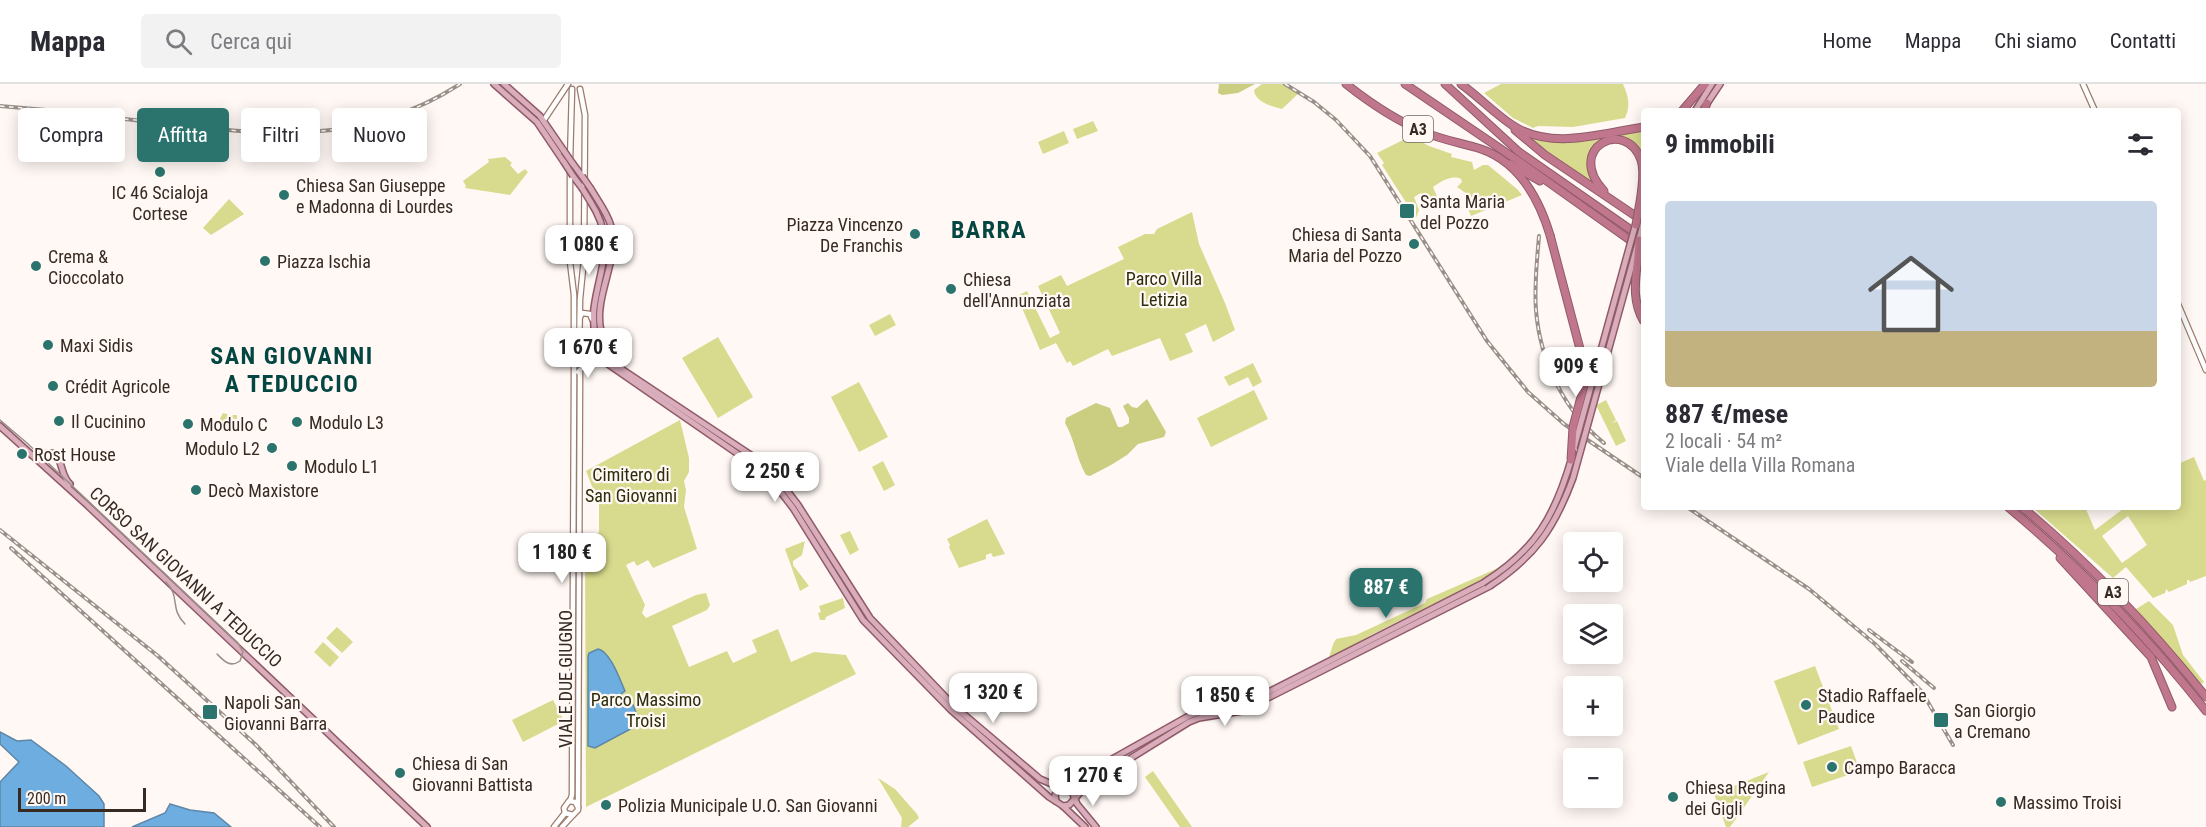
<!DOCTYPE html>
<html lang="it">
<meta charset="utf-8">
<style>
:root{--surface:#fff;--page:#f2f2f3;--text:#2b2b33;--muted:#7c7c81;--line:#e1e1e2;--accent:#2b746e}
body{margin:0;font-family:"Roboto Condensed",sans-serif;background:var(--page);color:var(--text);height:100vh;display:flex;flex-direction:column;font-size:22px;white-space:nowrap}
*{box-sizing:border-box;margin:0}
p{font-size:20px;color:var(--muted)}
.icon{flex:none;width:33px;height:33px;fill:none;stroke:currentColor;stroke-width:2;stroke-linecap:round;stroke-linejoin:round}
.map{position:relative;flex:1;overflow:hidden}
.side{position:absolute;left:1641px;top:24px;width:540px;height:402px;display:flex;flex-direction:column;background:var(--surface);border-radius:6px;box-shadow:0 3px 15px #0003}
.side>*{flex:none}
.hud{position:absolute;left:18px;top:24px;width:570px;height:54px;display:flex;gap:12px}
.buttons{position:absolute;left:1563px;top:448px;display:grid;gap:12px}
.buttons a{display:grid;place-items:center;width:60px;height:60px;border-radius:6px;background:var(--surface);box-shadow:0 3px 15px #0003;font-size:30px}
.scale{position:absolute;left:18px;bottom:15px;width:128px;box-sizing:border-box;padding-left:6px;border:3px solid #372a23;border-top:0;font-size:16px;line-height:21px;white-space:nowrap;color:#372a23;-webkit-text-stroke:4px #fff8f4;paint-order:stroke}
.price{position:absolute;translate:-50% -51px;padding:0 14px;border-radius:12px;background:#fff;color:#222;font-size:20px;line-height:39px;filter:drop-shadow(0 2px 3px #0008)}
.price::after{content:'';position:absolute;left:50%;top:36px;width:18px;height:14px;margin-left:-9px;background:inherit;clip-path:polygon(0 0,100% 0,50% 100%)}
.price.selected{background:var(--accent);color:#fff}
ul{padding:0;list-style:none}
li{display:grid;align-content:center;gap:12px;height:318px;padding:0 24px}
li+li{border-top:2px solid var(--line)}
li span{display:grid;place-items:center;height:186px;border-radius:6px;color:#555}
li>.icon{margin-inline-start:auto}
span .icon{width:108px;height:108px;fill:#fffc;stroke-width:1}
li b{font-size:26px}
h2{display:flex;justify-content:space-between;align-items:center;height:72px;padding:0 24px;font-size:26px}
.tag{padding:0 21px;border-radius:6px;background:var(--surface);box-shadow:0 3px 15px #0003;font-size:21px;line-height:54px}
.tag.selected{background:var(--accent);color:#fff}
header{display:flex;align-items:center;gap:36px;box-sizing:border-box;height:84px;padding:0 30px;background:var(--surface);border-bottom:2px solid var(--line)}
header strong{font-size:28px}
nav{display:flex;gap:33px;margin-inline-start:auto;font-size:21px}
.search{width:420px;height:54px;background:var(--page);display:flex;align-items:center;gap:15px;box-sizing:border-box;padding:0 21px;border-radius:6px;color:var(--muted);font-size:22px}
.map>svg:first-child{display:block}
.green{fill:#d8db8d;fill-rule:evenodd}
.forest{fill:#cbce81}
.water{fill:#6dade0;stroke:#5d86a7;stroke-width:1.5}
.lines{fill:none;stroke-linecap:round;stroke-linejoin:round}
.minor-casing{stroke:#9b7b6c;stroke-width:7}
.major-casing{stroke:#905b68;stroke-width:8}
.highway-casing{stroke:#905b68;stroke-width:9}
.minor{stroke:#fff;stroke-width:4.5}
.major{stroke:#d9adbb;stroke-width:5}
.highway{stroke:#c0768d;stroke-width:7}
.tram{stroke:#9a908a;stroke-width:1.5}
.rail-casing{stroke:#9a908a;stroke-width:4}
.rail{stroke:#fff8f4;stroke-width:1.5;stroke-dasharray:4.5;stroke-linecap:butt}
.major-bridge-casing{stroke:#905b68;stroke-width:8;stroke-linecap:butt}
.highway-bridge-casing{stroke:#905b68;stroke-width:9;stroke-linecap:butt}
.major-bridge{stroke:#d9adbb;stroke-width:5}
.highway-bridge{stroke:#c0768d;stroke-width:7}
.poi-dot{fill:#2b746e;stroke:#fff8f4;stroke-width:2}
.labels{text-anchor:middle;dominant-baseline:central;stroke-width:4.5;stroke-linejoin:round;paint-order:stroke}
.shield{fill:#fff8f4;stroke:#736862;stroke-width:1.5}
.shield-label{font-size:16px;font-weight:bold;fill:#372a23}
.poi-label{font-size:18px;fill:#372a23;stroke:#fff8f4;text-anchor:start}
.park-label{font-size:18px;fill:#2c2d0b;stroke:#fff8f4}
.street-label{font-size:18px;fill:#372a23;stroke:#fff8f4}
.district-label{font-size:24px;font-weight:bold;letter-spacing:1.5px;fill:#044642;stroke:#fff8f4}
</style>
<header>
<strong>Mappa</strong>
<div class="search"><svg class="icon" aria-label="search" viewBox="0 0 24 24"><circle cx="10" cy="10" r="6"/><path d="M15 15l6 6"/></svg>Cerca qui</div>
<nav><a>Home</a><a>Mappa</a><a>Chi siamo</a><a>Contatti</a></nav>
</header>
<div class="map">
<svg width="2206" height="743" viewBox="0 0 2206 743">
<rect width="100%" height="100%" fill="#fff8f4"/>
<g class="green">
<path d="M 1262,0 L 1284,0 L 1299,9 L 1282,25 C 1271,22 1255,18 1254,6 Z"/>
<path d="M 1501,0 L 1623,0 C 1628,11 1631,22 1625,34 L 1573,43 L 1538,42 L 1533,44 L 1513,34 L 1484,9 Z"/>
<path d="M 1093,37 L 1098,47 L 1077,55 L 1073,45 Z"/>
<path d="M 1644,44 L 1644,84 C 1641,77 1640,68 1636,62 C 1621,40 1587,57 1588,81 C 1588,87 1591,93 1593,99 L 1528,54 L 1528,51 L 1544,55 Z"/>
<path d="M 1064,47 L 1069,59 L 1043,70 L 1038,58 Z"/>
<path d="M 1411,52 L 1429,62 L 1452,70 L 1451,73 L 1472,78 L 1474,86 L 1483,81 L 1488,81 L 1517,105 L 1522,111 L 1471,132 L 1466,119 L 1467,110 L 1457,103 L 1462,98 L 1461,95 C 1452,90 1440,98 1433,103 L 1438,115 L 1429,122 L 1421,109 L 1414,113 L 1419,126 L 1416,134 L 1382,81 L 1384,79 L 1377,69 Z"/>
<path d="M 505,73 L 512,79 L 510,81 L 518,90 L 525,85 L 528,88 L 510,111 L 465,104 L 466,102 L 463,97 L 489,78 L 488,75 Z"/>
<path d="M 229,115 L 244,130 L 211,151 L 203,144 Z"/>
<path d="M 1192,128 L 1199,160 L 1225,219 L 1235,246 L 1213,258 L 1206,240 L 1185,250 L 1193,268 L 1170,277 L 1160,254 L 1112,272 L 1108,265 L 1073,282 L 1070,277 L 1067,279 L 1056,259 L 1040,266 L 1017,212 L 1027,207 L 1050,254 L 1060,249 L 1038,202 L 1061,191 L 1067,202 L 1124,175 L 1118,163 L 1145,150 L 1154,150 L 1157,145 Z"/>
<path d="M 890,230 L 896,241 L 875,252 L 869,241 Z"/>
<path d="M 718,253 L 753,313 L 718,334 L 682,274 Z"/>
<path d="M 1253,279 L 1262,298 L 1253,303 L 1248,293 L 1229,302 L 1224,293 Z"/>
<path d="M 859,298 L 888,353 L 859,368 L 831,313 Z"/>
<path d="M 1254,306 L 1268,335 L 1211,363 L 1197,334 Z"/>
<path d="M 1606,316 L 1616,336 L 1612,339 L 1617,337 L 1626,357 L 1616,362 L 1596,321 Z"/>
<path d="M 223,329 L 227,330 L 228,335 L 233,331 L 237,331 L 237,335 L 233,338 L 236,343 L 235,347 L 230,347 L 227,342 L 223,347 L 220,346 L 217,340 Z"/>
<path d="M 680,336 L 689,374 L 689,388 L 684,397 L 686,406 L 684,423 L 697,465 L 653,484 L 648,476 L 637,482 L 634,477 L 626,481 L 645,521 L 642,529 L 646,534 L 696,511 L 706,509 L 710,521 L 707,526 L 672,542 L 689,583 L 727,567 L 733,579 L 757,568 L 752,556 L 778,545 L 791,578 L 814,568 L 846,571 L 856,590 L 586,723 L 585,461 L 599,448 L 599,420 L 586,387 Z"/>
<path d="M 2194,373 L 2204,397 L 2206,396 L 2206,492 L 2190,498 L 2189,496 L 2187,496 L 2187,500 L 2169,508 L 2166,505 L 2165,509 L 2153,514 L 2126,483 L 2113,494 L 2032,423 L 2085,423 L 2095,446 L 2123,425 L 2121,423 L 2178,423 L 2178,380 ZM 2128,432 L 2147,461 L 2122,479 L 2102,452 Z"/>
<path d="M 883,377 L 895,401 L 884,407 L 872,383 Z"/>
<path d="M 987,435 L 1005,470 L 993,473 L 991,469 L 986,471 L 986,475 L 959,484 L 949,463 L 950,461 L 947,455 Z"/>
<path d="M 850,447 L 859,466 L 850,471 L 840,451 Z"/>
<path d="M 805,457 L 802,471 L 793,477 L 793,481 L 809,502 L 800,507 L 785,465 Z"/>
<path d="M 1505,481 L 1468,503 L 1373,550 L 1327,576 C 1332,569 1331,562 1336,555 L 1356,551 L 1425,519 L 1427,515 Z"/>
<path d="M 843,514 L 845,524 L 826,533 L 825,536 L 820,536 L 818,529 L 821,528 L 819,522 Z"/>
<path d="M 2149,517 L 2173,541 L 2183,571 L 2204,598 L 2201,600 L 2136,525 Z"/>
<path d="M 337,543 L 353,558 L 342,569 L 326,554 Z"/>
<path d="M 323,558 L 339,573 L 330,583 L 314,568 Z"/>
<path d="M 1815,582 L 1839,645 L 1798,661 L 1774,597 Z"/>
<path d="M 553,616 L 564,637 L 523,658 L 512,636 Z"/>
<path d="M 1851,662 L 1860,687 L 1812,703 L 1803,678 Z"/>
<path d="M 1153,687 L 1192,743 L 1180,743 L 1145,693 Z"/>
<path d="M 1769,688 L 1730,743 L 1726,743 L 1714,710 Z"/>
<path d="M 878,694 L 895,705 L 917,730 L 919,734 L 908,743 L 901,743 L 902,734 Z"/>
</g>
<g class="forest">
<path d="M 1219,0 L 1255,0 L 1238,9 L 1222,11 L 1218,9 Z"/>
<path d="M 1147,315 L 1166,348 L 1164,353 L 1138,360 L 1127,371 L 1111,381 L 1090,392 L 1086,391 C 1076,374 1075,356 1065,339 L 1066,334 L 1096,319 L 1110,324 L 1118,343 L 1122,343 L 1129,339 L 1129,334 L 1123,322 L 1128,319 L 1132,323 L 1137,324 Z"/>
</g>
<g class="water">
<path d="M 598,565 C 610,567 620,596 625,607 L 621,610 L 627,623 L 633,621 L 639,636 L 638,641 L 595,664 L 588,662 L 588,572 L 589,569 Z"/>
<path d="M 0,648 L 17,657 L 31,656 L 66,682 L 99,712 L 104,720 L 104,743 L 0,743 L 0,698 L 19,678 L 0,660 Z"/>
<path d="M 170,720 L 190,726 L 214,729 L 231,743 L 132,743 L 165,729 Z"/>
</g>
<g class="lines">
<g class="minor-casing">
<g id="minor">
<path d="M 2083,0 L 2095,27"/>
<path d="M 544,36 L 568,0"/>
<path d="M 570,77 L 572,5"/>
<path d="M 570,88 L 570,178 L 574,211 L 574,293 L 572,711 L 570,717"/>
<path d="M 2178,220 L 2206,286"/>
<path d="M 580,233 L 582,229 L 590,230 L 592,235"/>
<path d="M 580,266 L 584,271 L 591,269 L 593,246"/>
<path d="M 578,288 L 582,284 L 579,272 L 580,215 L 584,175 L 585,31 L 580,5"/>
<path d="M 565,729 L 573,731 L 578,726 L 580,287"/>
<path d="M 565,729 L 564,724 L 569,717 L 575,718 L 578,723"/>
<path d="M 554,743 L 565,729"/>
<path d="M 562,743 L 573,731"/>
</g>
</g>
<g class="major-casing">
<g id="major">
<path d="M 494,0 L 537,38 L 564,78"/>
<path d="M 504,0 L 540,32 L 564,67"/>
<path d="M 1706,21 L 1720,0"/>
<path d="M 1695,27 L 1712,0"/>
<path d="M 573,80 L 582,92"/>
<path d="M 573,92 L 582,104"/>
<path d="M 590,117 C 617,158 600,181 594,224 C 592,240 596,255 597,271 L 604,276 L 610,273 L 611,268 C 608,261 603,255 601,247 C 593,212 620,177 611,142 C 607,128 598,117 591,105"/>
<path d="M 611,271 L 615,278 L 623,286 L 769,383 L 798,421 L 870,534 L 954,622 L 1040,695 L 1054,701 L 1071,705 L 1077,720 L 1096,743"/>
<path d="M 602,276 L 767,390 L 793,424 L 863,536 L 951,626 L 1049,713 L 1063,722 L 1085,743"/>
<path d="M 0,342 L 86,420 L 427,743"/>
<path d="M 32,371 C 41,373 47,366 56,370 C 63,380 61,392 70,400"/>
<path d="M 1056,717 L 1055,711 L 1059,705 L 1187,633 L 1197,629 L 1241,622 L 1483,499"/>
<path d="M 1063,722 L 1069,721 L 1086,702 L 1189,638 L 1199,634 L 1242,627 L 1490,502"/>
</g>
</g>
<g class="highway-casing">
<g id="highway">
<path d="M 1346,0 C 1370,19 1395,36 1424,48 C 1442,56 1462,59 1481,65 C 1519,78 1539,115 1550,151"/>
<path d="M 1405,0 L 1520,78 L 1644,166"/>
<path d="M 1445,0 L 1519,68 L 1644,155"/>
<path d="M 1461,0 C 1479,13 1494,29 1512,41 C 1551,67 1602,49 1644,43"/>
<path d="M 1682,27 L 1705,0"/>
<path d="M 1704,27 L 1707,19"/>
<path d="M 1515,46 L 1545,71 L 1640,135"/>
<path d="M 1510,80 L 1540,97"/>
<path d="M 1604,107 C 1564,64 1626,33 1641,76 C 1645,87 1642,101 1641,112"/>
<path d="M 2008,423 C 2081,484 2147,552 2206,627"/>
<path d="M 2022,423 C 2090,480 2151,544 2206,613"/>
<path d="M 2060,474 L 2151,573 L 2172,623"/>
</g>
</g>
<use href="#minor" class="minor"/>
<use href="#major" class="major"/>
<use href="#highway" class="highway"/>
<g class="tram">
<path d="M 0,336 L 27,359 L 238,559 L 243,568 L 240,577 C 230,584 224,577 217,570"/>
<path d="M 166,498 C 181,513 169,524 185,540"/>
</g>
<g class="rail-casing">
<g id="rail">
<path d="M 1285,0 L 1314,18 L 1336,36 L 1370,72 L 1487,257 L 1528,308 L 1564,340 L 1644,394"/>
<path d="M 0,22 L 81,29"/>
<path d="M 115,34 C 237,46 349,72 460,0"/>
<path d="M 1539,152 C 1537,177 1534,202 1536,226 C 1540,277 1564,327 1604,359"/>
<path d="M 1687,423 L 1809,505 L 1875,560 L 1922,608 L 1953,661"/>
<path d="M 0,446 L 158,572 L 255,660 L 334,743"/>
<path d="M 11,464 L 320,743"/>
<path d="M 1869,546 L 1912,578"/>
<path d="M 1902,577 L 1934,604"/>
</g>
</g>
<use href="#rail" class="rail"/>
<g class="major-bridge-casing">
<g id="major-bridge">
<path d="M 564,67 L 573,80"/>
<path d="M 564,78 L 573,92"/>
<path d="M 582,92 L 591,105"/>
<path d="M 582,104 L 590,117"/>
<path d="M 1574,364 L 1636,139"/>
<path d="M 1483,499 C 1536,466 1555,432 1572,373"/>
<path d="M 1490,502 C 1535,472 1554,445 1573,394 L 1644,137"/>
</g>
</g>
<g class="highway-bridge-casing">
<g id="highway-bridge">
<path d="M 1636,141 L 1641,112"/>
<path d="M 1550,151 L 1585,284 L 1585,298 L 1573,343 L 1571,376"/>
<path d="M 1639,156 C 1639,184 1628,211 1644,238"/>
</g>
</g>
<use href="#major-bridge" class="major-bridge"/>
<use href="#highway-bridge" class="highway-bridge"/>
</g>
<g class="poi-dot">
<circle cx="160" cy="88" r="6"/>
<circle cx="284" cy="111" r="6"/>
<rect x="1399" y="119" width="16" height="16" rx="3"/>
<circle cx="915" cy="150" r="6"/>
<circle cx="1414" cy="160" r="6"/>
<circle cx="265" cy="177" r="6"/>
<circle cx="36" cy="182" r="6"/>
<circle cx="951" cy="205" r="6"/>
<circle cx="48" cy="261" r="6"/>
<circle cx="53" cy="302" r="6"/>
<circle cx="59" cy="337" r="6"/>
<circle cx="297" cy="338" r="6"/>
<circle cx="188" cy="340" r="6"/>
<circle cx="272" cy="364" r="6"/>
<circle cx="22" cy="370" r="6"/>
<circle cx="292" cy="382" r="6"/>
<circle cx="196" cy="406" r="6"/>
<circle cx="1806" cy="621" r="6"/>
<rect x="202" y="620" width="16" height="16" rx="3"/>
<rect x="1933" y="628" width="16" height="16" rx="3"/>
<circle cx="1832" cy="683" r="6"/>
<circle cx="400" cy="689" r="6"/>
<circle cx="1673" cy="713" r="6"/>
<circle cx="2001" cy="718" r="6"/>
<circle cx="606" cy="721" r="6"/>
</g>
<g class="labels">
<g class="shield">
<rect x="1403" y="32" width="30" height="26" rx="4.5"/>
<rect x="2098" y="495" width="30" height="26" rx="4.5"/>
</g>
<g class="shield-label">
<text x="1418" y="45">A3</text>
<text x="2113" y="508">A3</text>
</g>
<g class="poi-label">
<text x="296" y="101">Chiesa San Giuseppe<tspan x="296" dy="21">e Madonna di Lourdes</tspan></text>
<text x="160" y="108" text-anchor="middle">IC 46 Scialoja<tspan x="160" dy="21">Cortese</tspan></text>
<text x="1420" y="117">Santa Maria<tspan x="1420" dy="21">del Pozzo</tspan></text>
<text x="903" y="140" text-anchor="end">Piazza Vincenzo<tspan x="903" dy="21">De Franchis</tspan></text>
<text x="1402" y="150" text-anchor="end">Chiesa di Santa<tspan x="1402" dy="21">Maria del Pozzo</tspan></text>
<text x="48" y="172">Crema &amp;<tspan x="48" dy="21">Cioccolato</tspan></text>
<text x="277" y="177">Piazza Ischia</text>
<text x="963" y="195">Chiesa<tspan x="963" dy="21">dell'Annunziata</tspan></text>
<text x="60" y="261">Maxi Sidis</text>
<text x="65" y="302">Crédit Agricole</text>
<text x="71" y="337">Il Cucinino</text>
<text x="309" y="338">Modulo L3</text>
<text x="200" y="340">Modulo C</text>
<text x="260" y="364" text-anchor="end">Modulo L2</text>
<text x="34" y="370">Rost House</text>
<text x="304" y="382">Modulo L1</text>
<text x="208" y="406">Decò Maxistore</text>
<text x="1818" y="611">Stadio Raffaele<tspan x="1818" dy="21">Paudice</tspan></text>
<text x="224" y="618">Napoli San<tspan x="224" dy="21">Giovanni Barra</tspan></text>
<text x="1954" y="626">San Giorgio<tspan x="1954" dy="21">a Cremano</tspan></text>
<text x="412" y="679">Chiesa di San<tspan x="412" dy="21">Giovanni Battista</tspan></text>
<text x="1844" y="683">Campo Baracca</text>
<text x="1685" y="703">Chiesa Regina<tspan x="1685" dy="21">dei Gigli</tspan></text>
<text x="2013" y="718">Massimo Troisi</text>
<text x="618" y="721">Polizia Municipale U.O. San Giovanni</text>
</g>
<g class="park-label">
<text x="1164" y="194">Parco Villa<tspan x="1164" dy="21">Letizia</tspan></text>
<text x="631" y="390">Cimitero di<tspan x="631" dy="21">San Giovanni</tspan></text>
<text x="646" y="615">Parco Massimo<tspan x="646" dy="21">Troisi</tspan></text>
</g>
<g class="street-label">
<text transform="translate(186 493) rotate(43)">CORSO SAN GIOVANNI A TEDUCCIO</text>
<text transform="translate(565 595) rotate(-90)">VIALE DUE GIUGNO</text>
</g>
<g class="district-label">
<text x="989" y="146">BARRA</text>
<text x="292" y="272">SAN GIOVANNI<tspan x="292" dy="28">A TEDUCCIO</tspan></text>
</g>
</g>
</svg>
<div class="buttons">
<a><svg class="icon" aria-label="locate" viewBox="0 0 24 24"><circle cx="12" cy="12" r="6"/><path d="M12 2v4M12 18v4M2 12h4M18 12h4"/></svg></a>
<a><svg class="icon" aria-label="layers" viewBox="0 0 24 24"><path d="M12 4l9 5-9 5-9-5zM3 14l9 5 9-5"/></svg></a>
<a>+</a>
<a>−</a>
</div>
<div class="scale">200 m</div>
<b class="price" style="left:589px;top:192px">1 080 €</b>
<b class="price" style="left:588px;top:295px">1 670 €</b>
<b class="price" style="left:1576px;top:314px">909 €</b>
<b class="price" style="left:775px;top:419px">2 250 €</b>
<b class="price" style="left:562px;top:500px">1 180 €</b>
<b class="price selected" style="left:1386px;top:535px">887 €</b>
<b class="price" style="left:993px;top:640px">1 320 €</b>
<b class="price" style="left:1225px;top:643px">1 850 €</b>
<b class="price" style="left:1093px;top:723px">1 270 €</b>
<div class="hud">
<a class="tag">Compra</a>
<a class="tag selected">Affitta</a>
<a class="tag">Filtri</a>
<a class="tag">Nuovo</a>
</div>
<section class="side">
<h2>9 immobili<svg class="icon" aria-label="filters" viewBox="0 0 24 24"><path d="M4 7h16M4 17h16"/><circle cx="9" cy="7" r="2"/><circle cx="15" cy="17" r="2"/></svg></h2>
<ul>
<li><span style="background:linear-gradient(#c9d6e8 70%,#c2b280 0)"><svg class="icon" aria-label="home" viewBox="0 0 24 24"><path d="M3 11l9-7 9 7M6 9v11h12V9"/></svg></span><div><b>887 €/mese</b><p>2 locali · 54 m²</p><p>Viale della Villa Romana</p></div></li>
</ul>
</section>
</div>
